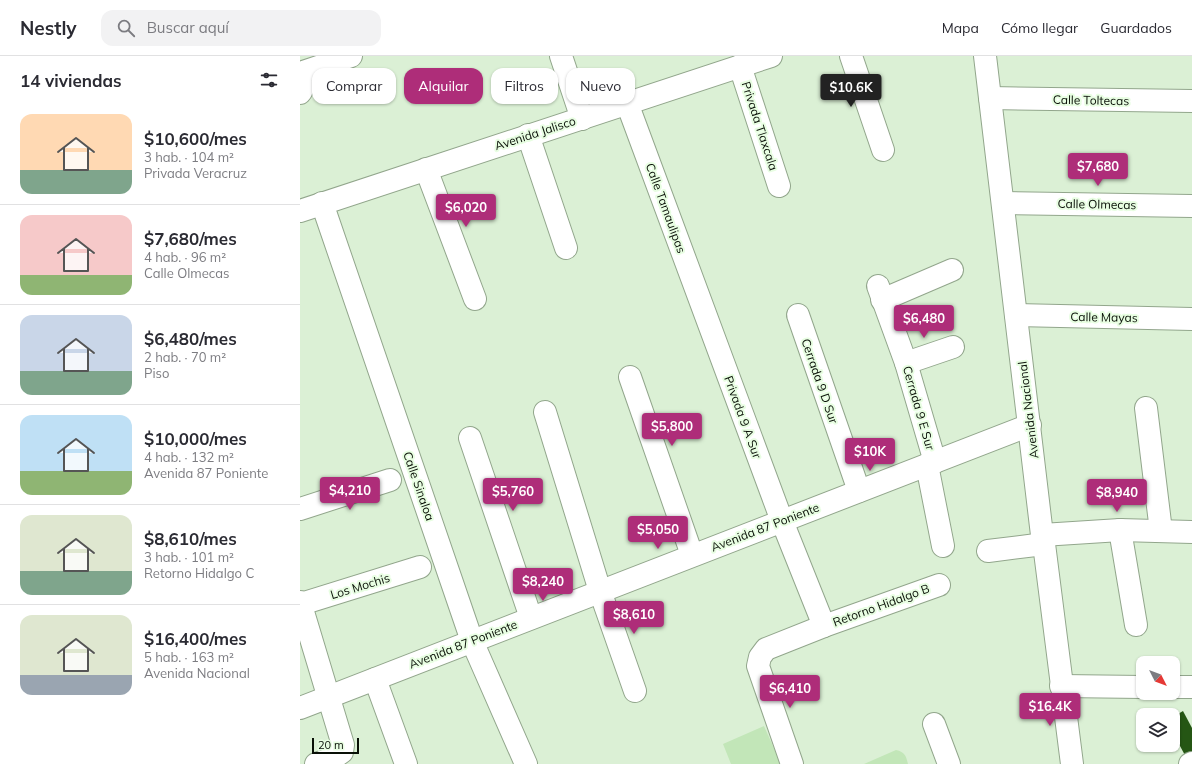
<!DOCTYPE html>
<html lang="es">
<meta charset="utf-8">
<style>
:root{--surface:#fff;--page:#f2f2f3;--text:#2b2b33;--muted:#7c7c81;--line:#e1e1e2;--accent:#ae2d79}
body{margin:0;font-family:Mulish,sans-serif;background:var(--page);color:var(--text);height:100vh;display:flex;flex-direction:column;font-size:15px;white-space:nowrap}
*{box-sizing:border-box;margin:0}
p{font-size:13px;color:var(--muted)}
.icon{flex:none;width:22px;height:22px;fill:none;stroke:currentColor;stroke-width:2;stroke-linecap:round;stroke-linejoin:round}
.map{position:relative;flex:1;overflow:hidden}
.side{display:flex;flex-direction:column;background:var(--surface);width:300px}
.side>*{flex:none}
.guide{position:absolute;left:12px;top:12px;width:380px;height:36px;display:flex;gap:8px}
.needle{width:26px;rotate:132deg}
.tools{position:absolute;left:836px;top:600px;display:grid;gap:8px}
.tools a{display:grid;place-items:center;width:44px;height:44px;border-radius:8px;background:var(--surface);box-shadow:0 1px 3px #0004;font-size:20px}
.scale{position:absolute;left:12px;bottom:10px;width:47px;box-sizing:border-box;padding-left:4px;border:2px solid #091007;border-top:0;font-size:11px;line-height:14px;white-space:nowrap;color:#091007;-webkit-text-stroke:3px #e8fee2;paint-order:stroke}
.price{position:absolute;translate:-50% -34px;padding:0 9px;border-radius:4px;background:var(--accent);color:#fff;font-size:13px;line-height:26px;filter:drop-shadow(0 1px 2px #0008)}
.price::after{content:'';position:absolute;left:50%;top:24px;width:12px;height:9px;margin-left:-6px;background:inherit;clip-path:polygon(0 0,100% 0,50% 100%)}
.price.selected{background:#222;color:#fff}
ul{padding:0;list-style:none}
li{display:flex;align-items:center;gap:12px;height:100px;padding:0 20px}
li+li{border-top:1px solid var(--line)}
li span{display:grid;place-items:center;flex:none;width:112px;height:80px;border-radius:12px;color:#555}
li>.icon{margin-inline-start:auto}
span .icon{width:48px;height:48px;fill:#fffc;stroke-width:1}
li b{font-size:17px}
h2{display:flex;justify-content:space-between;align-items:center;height:48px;padding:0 20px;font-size:17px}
.chip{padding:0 14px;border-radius:12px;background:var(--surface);box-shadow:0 1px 3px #0004;font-size:14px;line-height:36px}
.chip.selected{background:var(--accent);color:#fff}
header{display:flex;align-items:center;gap:24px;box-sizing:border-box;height:56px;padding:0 20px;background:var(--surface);border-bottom:1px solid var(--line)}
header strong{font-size:19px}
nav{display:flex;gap:22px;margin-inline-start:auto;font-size:14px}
.search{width:280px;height:36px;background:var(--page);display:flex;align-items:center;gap:10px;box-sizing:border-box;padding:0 14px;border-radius:12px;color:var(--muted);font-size:15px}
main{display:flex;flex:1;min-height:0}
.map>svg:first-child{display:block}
.green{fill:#c2e6b8}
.building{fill:#255614}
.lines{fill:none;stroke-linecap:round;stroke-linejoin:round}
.minor-casing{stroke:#92a68c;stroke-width:24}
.major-casing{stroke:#92a68c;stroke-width:24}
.minor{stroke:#fff;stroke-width:22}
.major{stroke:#fff;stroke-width:22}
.labels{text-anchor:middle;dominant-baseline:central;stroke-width:4;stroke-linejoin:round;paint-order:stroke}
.street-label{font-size:12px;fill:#091007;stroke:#e8fee2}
</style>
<header>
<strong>Nestly</strong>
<div class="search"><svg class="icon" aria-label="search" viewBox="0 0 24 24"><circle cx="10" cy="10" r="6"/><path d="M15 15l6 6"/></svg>Buscar aquí</div>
<nav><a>Mapa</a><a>Cómo llegar</a><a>Guardados</a></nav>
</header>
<main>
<section class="side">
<h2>14 viviendas<svg class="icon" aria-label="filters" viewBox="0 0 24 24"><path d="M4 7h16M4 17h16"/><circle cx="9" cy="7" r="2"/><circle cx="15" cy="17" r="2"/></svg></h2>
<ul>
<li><span style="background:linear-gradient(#ffd9b3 70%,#7fa58c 0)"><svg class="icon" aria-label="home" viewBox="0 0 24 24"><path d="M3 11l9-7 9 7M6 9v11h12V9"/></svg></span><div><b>$10,600/mes</b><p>3 hab. · 104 m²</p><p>Privada Veracruz</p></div></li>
<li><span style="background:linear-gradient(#f6c9c9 75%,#8fb573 0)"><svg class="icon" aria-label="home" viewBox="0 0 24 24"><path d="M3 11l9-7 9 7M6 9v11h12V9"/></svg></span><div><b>$7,680/mes</b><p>4 hab. · 96 m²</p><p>Calle Olmecas</p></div></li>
<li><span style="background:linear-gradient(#c9d6e8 70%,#7fa58c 0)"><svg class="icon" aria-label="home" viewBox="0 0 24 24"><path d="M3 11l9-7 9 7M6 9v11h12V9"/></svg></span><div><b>$6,480/mes</b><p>2 hab. · 70 m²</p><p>Piso</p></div></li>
<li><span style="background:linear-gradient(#bfe0f5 70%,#8fb573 0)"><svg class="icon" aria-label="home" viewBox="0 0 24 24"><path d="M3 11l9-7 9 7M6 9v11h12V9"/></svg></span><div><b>$10,000/mes</b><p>4 hab. · 132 m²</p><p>Avenida 87 Poniente</p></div></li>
<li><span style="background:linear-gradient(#dfe7d0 70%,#7fa58c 0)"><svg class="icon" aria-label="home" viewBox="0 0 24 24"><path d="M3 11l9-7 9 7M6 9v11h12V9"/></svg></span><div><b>$8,610/mes</b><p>3 hab. · 101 m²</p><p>Retorno Hidalgo C</p></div></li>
<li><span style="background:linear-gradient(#dfe7d0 75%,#9aa5b1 0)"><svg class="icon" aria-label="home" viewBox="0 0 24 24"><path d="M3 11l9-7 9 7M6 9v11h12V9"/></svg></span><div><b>$16,400/mes</b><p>5 hab. · 163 m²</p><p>Avenida Nacional</p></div></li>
</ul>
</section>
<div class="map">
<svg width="892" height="708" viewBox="0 0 892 708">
<rect width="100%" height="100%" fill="#dbf0d5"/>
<g class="green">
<path d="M 464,670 L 481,708 L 431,708 L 423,688 Z"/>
<path d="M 596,694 C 605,696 606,700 608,708 L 564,708 Z"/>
</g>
<path class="building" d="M 883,655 L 892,672 L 892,700 L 887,703 L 873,677 L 873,661 Z"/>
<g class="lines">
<g class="minor-casing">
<g id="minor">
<path d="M 261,0 L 282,63"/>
<path d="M 551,0 L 583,94"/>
<path d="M 440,10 L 479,130"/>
<path d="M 0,17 L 51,0"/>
<path d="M 0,22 C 1,27 4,33 0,37"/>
<path d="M 690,42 L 892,45"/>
<path d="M 327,47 L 482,465 L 524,570"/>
<path d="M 228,79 L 266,192"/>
<path d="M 126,113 L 175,243"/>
<path d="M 22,147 L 172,585 L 226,708"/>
<path d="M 703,147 L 892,150"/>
<path d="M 0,155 L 471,0"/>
<path d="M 578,230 L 606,307 L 635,406"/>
<path d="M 582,244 L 652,214"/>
<path d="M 498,259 L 559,435"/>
<path d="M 716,259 L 892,263"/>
<path d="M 606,307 L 653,291"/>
<path d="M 330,321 L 392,499"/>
<path d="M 846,352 L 861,475"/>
<path d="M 245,356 L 300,535 L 335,635"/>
<path d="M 170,382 L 231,562"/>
<path d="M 627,409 L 643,490"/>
<path d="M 0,453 L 90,424"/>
<path d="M 820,474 L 836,569"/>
<path d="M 742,479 L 820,474 L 892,476"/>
<path d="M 688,495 L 744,488"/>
<path d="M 0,546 L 43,689 L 42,696 L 35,701 L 16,708"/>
<path d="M 1,548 L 120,511"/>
<path d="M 75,623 L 106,708"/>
<path d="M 761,630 L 843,631"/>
<path d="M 873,631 L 892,631"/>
<path d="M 0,652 L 730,369"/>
<path d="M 634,668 L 649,708"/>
<path d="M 492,708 L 458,610 L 460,601 L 466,593 L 524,570 L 639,529"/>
<path d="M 890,708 L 892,707"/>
</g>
</g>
<g class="major-casing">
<path id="major" d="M 685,0 L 742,479 L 744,488 L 772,708"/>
</g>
<use href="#minor" class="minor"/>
<use href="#major" class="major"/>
</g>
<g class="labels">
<g class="street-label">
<text transform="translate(791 44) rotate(1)">Calle Toltecas</text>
<text transform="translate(460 70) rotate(72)">Privada Tlaxcala</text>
<text transform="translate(235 77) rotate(-18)">Avenida Jalisco</text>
<text transform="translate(797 148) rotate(1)">Calle Olmecas</text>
<text transform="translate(366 152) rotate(70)">Calle Tamaulipas</text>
<text transform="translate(804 261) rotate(1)">Calle Mayas</text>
<text transform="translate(520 325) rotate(71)">Cerrada 9 D Sur</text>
<text transform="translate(619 352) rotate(74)">Cerrada 9 E Sur</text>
<text transform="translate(728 354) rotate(-97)">Avenida Nacional</text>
<text transform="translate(443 361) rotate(70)">Privada 9 A Sur</text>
<text transform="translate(119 430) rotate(71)">Calle Sinaloa</text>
<text transform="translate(465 471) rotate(-21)">Avenida 87 Poniente</text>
<text transform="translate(60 530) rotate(-17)">Los Mochis</text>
<text transform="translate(581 549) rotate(-20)">Retorno Hidalgo B</text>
<text transform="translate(163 588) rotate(-21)">Avenida 87 Poniente</text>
</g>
</g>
</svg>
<div class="tools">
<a><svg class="needle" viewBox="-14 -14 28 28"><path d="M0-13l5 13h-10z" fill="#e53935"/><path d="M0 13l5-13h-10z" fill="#7c7c81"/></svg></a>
<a><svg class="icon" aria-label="layers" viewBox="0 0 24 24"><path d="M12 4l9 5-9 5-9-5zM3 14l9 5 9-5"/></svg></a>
</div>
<div class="scale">20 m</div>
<b class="price selected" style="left:551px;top:52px">$10.6K</b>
<b class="price" style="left:798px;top:131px">$7,680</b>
<b class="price" style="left:166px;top:172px">$6,020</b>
<b class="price" style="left:624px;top:283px">$6,480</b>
<b class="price" style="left:372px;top:391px">$5,800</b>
<b class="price" style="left:570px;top:416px">$10K</b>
<b class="price" style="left:50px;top:455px">$4,210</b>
<b class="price" style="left:213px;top:456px">$5,760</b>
<b class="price" style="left:817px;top:457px">$8,940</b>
<b class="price" style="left:358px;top:494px">$5,050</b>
<b class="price" style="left:243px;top:546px">$8,240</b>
<b class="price" style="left:334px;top:579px">$8,610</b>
<b class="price" style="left:490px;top:653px">$6,410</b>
<b class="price" style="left:750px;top:671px">$16.4K</b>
<div class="guide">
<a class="chip">Comprar</a>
<a class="chip selected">Alquilar</a>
<a class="chip">Filtros</a>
<a class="chip">Nuevo</a>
</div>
</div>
</main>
